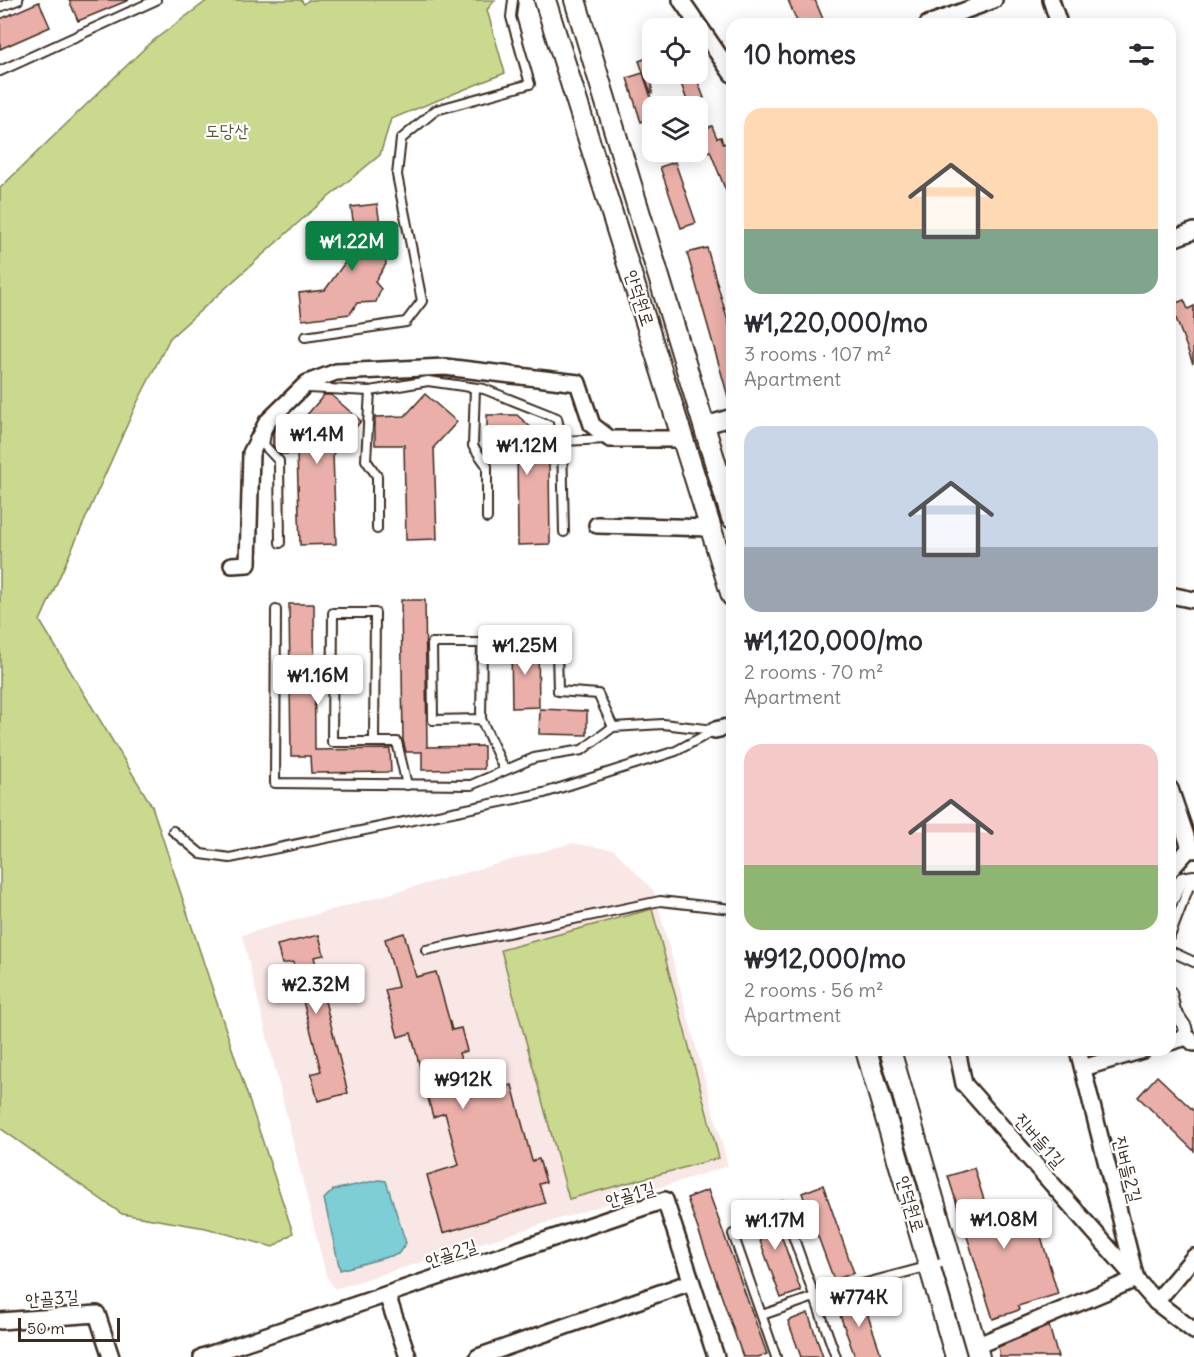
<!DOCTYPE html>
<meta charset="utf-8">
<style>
:root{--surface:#fff;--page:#f7f7f7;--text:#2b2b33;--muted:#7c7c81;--accent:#0b8043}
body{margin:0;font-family:Delius,"Poor Story",sans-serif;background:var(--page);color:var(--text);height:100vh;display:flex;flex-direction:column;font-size:22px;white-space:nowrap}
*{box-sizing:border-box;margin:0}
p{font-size:20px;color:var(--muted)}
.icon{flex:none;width:33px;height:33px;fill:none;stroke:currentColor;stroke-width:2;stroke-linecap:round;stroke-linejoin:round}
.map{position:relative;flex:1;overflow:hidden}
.details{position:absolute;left:726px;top:18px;width:450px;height:1038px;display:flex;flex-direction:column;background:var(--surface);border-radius:18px;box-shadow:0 3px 15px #0003}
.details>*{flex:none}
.tools{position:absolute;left:642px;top:18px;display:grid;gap:12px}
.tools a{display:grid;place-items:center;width:66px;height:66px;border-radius:12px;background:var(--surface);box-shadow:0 3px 15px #0003;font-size:30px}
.scale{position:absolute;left:18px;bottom:15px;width:102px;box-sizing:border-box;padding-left:6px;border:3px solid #3b2a1e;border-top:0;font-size:16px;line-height:21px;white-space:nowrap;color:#3b2a1e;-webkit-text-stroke:4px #fff;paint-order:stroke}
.price{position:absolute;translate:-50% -51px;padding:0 14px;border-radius:6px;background:#fff;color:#222;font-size:20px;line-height:39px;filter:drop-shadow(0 2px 3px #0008)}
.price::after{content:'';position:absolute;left:50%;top:36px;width:18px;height:14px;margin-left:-9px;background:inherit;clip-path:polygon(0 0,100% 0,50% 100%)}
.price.active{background:var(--accent);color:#fff}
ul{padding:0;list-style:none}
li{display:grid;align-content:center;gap:12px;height:318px;padding:0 18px}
li span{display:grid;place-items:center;height:186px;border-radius:18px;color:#555}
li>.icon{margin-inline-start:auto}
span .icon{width:108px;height:108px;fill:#fffc;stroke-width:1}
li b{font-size:26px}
h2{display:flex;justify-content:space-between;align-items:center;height:72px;padding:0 18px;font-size:26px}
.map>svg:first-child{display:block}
.built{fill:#f8e7e5}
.green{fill:#c9d98e;stroke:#828256;stroke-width:1.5}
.water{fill:#7dced5;stroke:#638c8c;stroke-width:1.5}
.building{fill:#e9afa8;stroke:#3b2a1e;stroke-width:1.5}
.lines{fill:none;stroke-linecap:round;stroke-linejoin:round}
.service-casing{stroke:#3b2a1e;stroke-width:12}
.pedestrian-casing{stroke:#3b2a1e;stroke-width:16}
.minor-casing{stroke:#3b2a1e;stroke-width:20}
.tertiary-casing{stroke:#3b2a1e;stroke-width:24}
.service{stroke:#fff;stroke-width:8}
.pedestrian{stroke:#fff;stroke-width:12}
.minor{stroke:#fff;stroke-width:15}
.tertiary{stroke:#fff;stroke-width:20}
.labels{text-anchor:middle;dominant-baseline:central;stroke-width:4.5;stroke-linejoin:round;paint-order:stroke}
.park-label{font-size:18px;fill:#5e563a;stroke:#fff}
.street-label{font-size:18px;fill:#3b2a1e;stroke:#fff}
</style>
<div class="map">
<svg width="1194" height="1357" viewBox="0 0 1194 1357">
<rect width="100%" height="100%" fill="#fff"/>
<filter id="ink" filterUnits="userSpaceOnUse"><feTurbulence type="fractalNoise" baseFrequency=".0167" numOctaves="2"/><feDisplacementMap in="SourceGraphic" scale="12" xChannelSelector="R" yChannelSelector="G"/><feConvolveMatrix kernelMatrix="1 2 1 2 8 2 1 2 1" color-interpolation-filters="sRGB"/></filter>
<g filter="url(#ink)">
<path class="built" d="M 572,843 L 614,850 L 654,891 L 728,1166 L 335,1289 L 326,1275 L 242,935 Z"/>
<g class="green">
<path d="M 208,0 L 301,0 L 304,4 L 309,0 L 495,0 L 487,10 L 505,73 L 391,119 L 380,155 L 308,214 L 170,338 L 136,405 L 40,621 L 152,806 L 293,1233 L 273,1247 L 206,1228 L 122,1214 L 0,1128 L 0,188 L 150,43 Z"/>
<path d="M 652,909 L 719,1158 L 569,1199 L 501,950 Z"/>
</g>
<path class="water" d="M 379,1180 L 386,1181 L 406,1243 L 398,1254 L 340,1270 L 324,1199 L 333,1190 Z"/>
<g class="building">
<path d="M 69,0 L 129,0 L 78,21 Z"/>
<path d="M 788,0 L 815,0 L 825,24 L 798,24 Z"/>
<path d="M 39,2 L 50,27 L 0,49 L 0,19 Z"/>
<path d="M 652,56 L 652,93 L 651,93 L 639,61 Z"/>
<path d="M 643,73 L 652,101 L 652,118 L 641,122 L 627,78 Z"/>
<path d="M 678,74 L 695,74 L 704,98 L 688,104 Z"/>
<path d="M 712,126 L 717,138 L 721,137 L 723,144 L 732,141 L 732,206 L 710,151 L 698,155 L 698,131 Z"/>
<path d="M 675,162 L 696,223 L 681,228 L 660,167 Z"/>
<path d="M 377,204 L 386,264 L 375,282 L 381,289 L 376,302 L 357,303 L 350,314 L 302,320 L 299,293 L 325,290 L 357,246 L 351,207 Z"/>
<path d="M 707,248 L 732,335 L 732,400 L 729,400 L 687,253 Z"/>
<path d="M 1184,300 L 1188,309 L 1194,306 L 1193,364 L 1171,305 Z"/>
<path d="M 425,394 L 457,422 L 434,447 L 437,539 L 406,540 L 404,445 L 375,445 L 375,417 L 405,416 Z"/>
<path d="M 324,395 L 331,395 L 361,421 L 333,454 L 336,544 L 300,545 L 297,454 L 281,454 L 273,446 L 273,432 L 280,423 L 300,423 Z"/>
<path d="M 487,415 L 517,415 L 544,439 L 546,463 L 549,464 L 550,544 L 518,545 L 517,443 L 487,443 Z"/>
<path d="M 401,600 L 425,600 L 427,747 L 484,746 L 484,769 L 422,770 L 422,752 L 406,752 L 403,740 Z"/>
<path d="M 289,604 L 314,604 L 315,750 L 390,749 L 391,772 L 311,773 L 310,756 L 291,756 Z"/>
<path d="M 511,644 L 538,644 L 539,707 L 512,708 Z"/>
<path d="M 540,709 L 587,711 L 587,735 L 539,734 Z"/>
<path d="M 404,933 L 416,977 L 436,972 L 452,1030 L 461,1028 L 467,1051 L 459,1053 L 471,1096 L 512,1085 L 532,1161 L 539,1159 L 546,1182 L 539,1184 L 545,1203 L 443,1233 L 427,1175 L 459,1165 L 445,1113 L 433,1117 L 411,1033 L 398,1037 L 385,990 L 398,987 L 385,939 Z"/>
<path d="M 319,935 L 324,955 L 314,957 L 348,1093 L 318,1101 L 311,1074 L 321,1071 L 293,962 L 282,964 L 277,945 Z"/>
<path d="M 1157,1076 L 1194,1111 L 1194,1151 L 1138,1097 Z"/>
<path d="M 974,1168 L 990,1219 L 1032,1206 L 1058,1294 L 1018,1306 L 1019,1310 L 993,1319 L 948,1176 Z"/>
<path d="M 823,1185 L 854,1273 L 834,1280 L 802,1193 Z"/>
<path d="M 708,1190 L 767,1354 L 758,1357 L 743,1357 L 687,1198 Z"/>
<path d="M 770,1204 L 801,1291 L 781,1298 L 749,1211 Z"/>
<path d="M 861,1295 L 882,1357 L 855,1357 L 836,1304 Z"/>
<path d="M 808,1313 L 823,1357 L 801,1357 L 788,1321 Z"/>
<path d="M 1049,1326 L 1058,1357 L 1000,1357 L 998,1347 Z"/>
</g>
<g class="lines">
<g class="service-casing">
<g id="service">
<path d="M 0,7 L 18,0"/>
<path d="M 0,71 L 156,0"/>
<path d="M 305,337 L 406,322 L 422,301 L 397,175 L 401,139 L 436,110 L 530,84 L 511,17 L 513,0"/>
<path d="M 307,388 L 370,391 L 428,381 L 484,389 L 557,418 L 562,441"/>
<path d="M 475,388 L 473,446 L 487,466 L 487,518"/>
<path d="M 370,391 L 366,460 L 377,476 L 377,529"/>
<path d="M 266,434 L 264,445 L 279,461 L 280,543"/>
<path d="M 564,532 L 562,441 L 607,439"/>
<path d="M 276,610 L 275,783 L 471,785 L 534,758 L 582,750 L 613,727"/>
<path d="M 557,651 L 558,691 L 598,694 L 613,727 L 663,724 L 714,730"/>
<path d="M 481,719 L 482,643 L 432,643 L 433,720 L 481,719 L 504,769"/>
<path d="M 374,742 L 375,613 L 333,613 L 332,742 L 397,742 L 407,785"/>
<path d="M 173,831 L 201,854 L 230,858 L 544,793 L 676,751 L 715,730"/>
<path d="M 1170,936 L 1190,884 L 1194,885"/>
<path d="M 426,950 L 660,901 L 732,909"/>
<path d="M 1170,951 L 1194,962"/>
<path d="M 782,1205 L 836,1357"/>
<path d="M 733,1234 L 776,1357"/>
<path d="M 762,1315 L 817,1296 L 949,1261"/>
</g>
</g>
<g class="pedestrian-casing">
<g id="pedestrian">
<path d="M 1170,903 L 1182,879 L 1194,877"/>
<path d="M 1170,993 L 1174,1011 L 1185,1027 L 1187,1037"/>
</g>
</g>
<g class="minor-casing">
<g id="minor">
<path d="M 681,0 L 732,74"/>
<path d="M 1051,0 L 1059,24"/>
<path d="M 928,24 L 994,0"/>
<path d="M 1170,240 L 1194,231"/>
<path d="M 704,426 L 732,417"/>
<path d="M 597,525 L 712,528"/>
<path d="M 232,565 L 248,564 L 251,453 L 267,422 L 307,383 L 336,372 L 445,367 L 578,383 L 592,425 L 610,439 L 685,439"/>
<path d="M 1170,595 L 1194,600"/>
<path d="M 715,730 L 732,726"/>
<path d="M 1170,789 L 1190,848 L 1194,850"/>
<path d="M 1170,870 L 1190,848"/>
<path d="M 1170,1042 L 1187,1037 L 1194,1043"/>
<path d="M 957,1050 L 964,1084 L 1156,1302 L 1194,1331"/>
<path d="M 1083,1068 L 1143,1050"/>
<path d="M 387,1295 L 408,1357"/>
<path d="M 1156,1302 L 1194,1257"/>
<path d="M 0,1321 L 97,1314 L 111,1357"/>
<path d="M 976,1346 L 1136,1279 L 1078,1050"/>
<path d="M 202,1357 L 665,1200 L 716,1357"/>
<path d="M 478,1357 L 691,1282"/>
</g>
</g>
<g class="tertiary-casing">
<g id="tertiary">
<path d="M 545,0 L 732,596"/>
<path d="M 575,0 L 732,518"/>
<path d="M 866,1050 L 956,1357"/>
<path d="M 890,1050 L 979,1357"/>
</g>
</g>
<use href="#service" class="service"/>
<use href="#pedestrian" class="pedestrian"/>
<use href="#minor" class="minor"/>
<use href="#tertiary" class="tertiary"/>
</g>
</g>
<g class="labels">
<g class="park-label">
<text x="227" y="130">도당산</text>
</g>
<g class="street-label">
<text transform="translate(640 298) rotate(72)">안덕원로</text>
<text transform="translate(1040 1140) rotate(49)">진버들1길</text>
<text transform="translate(1128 1169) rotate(76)">진버들2길</text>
<text transform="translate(630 1194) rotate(-16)">안골1길</text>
<text transform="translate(911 1204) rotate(74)">안덕원로</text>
<text transform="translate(451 1253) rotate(-19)">안골2길</text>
<text transform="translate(52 1298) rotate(-4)">안골3길</text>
</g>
</g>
</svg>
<div class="tools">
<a><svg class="icon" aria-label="locate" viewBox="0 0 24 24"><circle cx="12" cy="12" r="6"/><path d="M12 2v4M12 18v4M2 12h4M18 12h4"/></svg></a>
<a><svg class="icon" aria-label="layers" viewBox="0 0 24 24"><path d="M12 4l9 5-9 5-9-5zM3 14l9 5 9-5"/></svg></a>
</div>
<div class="scale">50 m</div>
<b class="price active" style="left:352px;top:272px">₩1.22M</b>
<b class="price" style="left:317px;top:465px">₩1.4M</b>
<b class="price" style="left:527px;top:476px">₩1.12M</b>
<b class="price" style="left:525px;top:676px">₩1.25M</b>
<b class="price" style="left:318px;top:706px">₩1.16M</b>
<b class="price" style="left:316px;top:1015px">₩2.32M</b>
<b class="price" style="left:463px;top:1110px">₩912K</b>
<b class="price" style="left:1004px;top:1250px">₩1.08M</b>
<b class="price" style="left:775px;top:1251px">₩1.17M</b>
<b class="price" style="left:859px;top:1328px">₩774K</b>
<section class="details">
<h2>10 homes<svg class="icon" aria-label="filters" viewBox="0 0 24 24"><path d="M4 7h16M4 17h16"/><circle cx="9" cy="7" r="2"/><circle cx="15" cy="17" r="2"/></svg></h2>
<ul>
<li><span style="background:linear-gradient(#ffd9b3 65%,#7fa58c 0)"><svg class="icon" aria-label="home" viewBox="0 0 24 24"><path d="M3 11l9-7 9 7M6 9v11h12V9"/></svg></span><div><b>₩1,220,000/mo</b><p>3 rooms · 107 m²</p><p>Apartment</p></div></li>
<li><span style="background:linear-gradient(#c9d6e8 65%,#9aa5b1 0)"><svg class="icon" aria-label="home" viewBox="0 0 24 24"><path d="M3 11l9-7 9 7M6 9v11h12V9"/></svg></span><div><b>₩1,120,000/mo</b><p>2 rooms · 70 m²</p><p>Apartment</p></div></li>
<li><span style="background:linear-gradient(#f6c9c9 65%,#8fb573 0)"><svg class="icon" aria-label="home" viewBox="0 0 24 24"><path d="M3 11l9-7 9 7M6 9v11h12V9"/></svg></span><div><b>₩912,000/mo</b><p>2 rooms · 56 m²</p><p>Apartment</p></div></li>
</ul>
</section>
</div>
